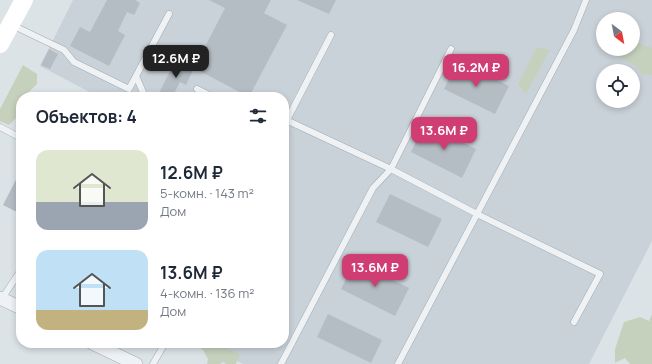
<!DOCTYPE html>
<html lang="ru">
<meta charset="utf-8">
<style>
:root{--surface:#fff;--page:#f2f2f3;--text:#1f2937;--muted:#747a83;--accent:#d03d73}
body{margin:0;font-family:Manrope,sans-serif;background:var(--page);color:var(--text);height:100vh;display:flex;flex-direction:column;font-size:15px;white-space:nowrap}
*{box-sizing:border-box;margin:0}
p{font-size:13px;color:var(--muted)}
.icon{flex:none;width:22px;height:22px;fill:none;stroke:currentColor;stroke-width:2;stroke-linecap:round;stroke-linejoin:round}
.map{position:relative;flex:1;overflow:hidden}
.sheet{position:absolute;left:16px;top:92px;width:273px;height:256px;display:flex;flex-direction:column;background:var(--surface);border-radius:16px;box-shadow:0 2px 6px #0003}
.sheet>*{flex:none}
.needle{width:26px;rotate:148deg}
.tools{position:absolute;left:596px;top:12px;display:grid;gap:8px}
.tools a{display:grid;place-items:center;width:44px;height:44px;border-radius:50%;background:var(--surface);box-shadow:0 2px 6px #0003;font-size:20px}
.price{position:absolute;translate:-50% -34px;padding:0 9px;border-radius:8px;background:var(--accent);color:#fff;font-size:13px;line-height:26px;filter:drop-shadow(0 1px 2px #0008)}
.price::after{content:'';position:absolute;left:50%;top:24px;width:12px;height:9px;margin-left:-6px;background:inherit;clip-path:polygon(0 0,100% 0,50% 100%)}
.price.active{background:#222;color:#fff}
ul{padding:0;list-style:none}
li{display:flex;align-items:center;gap:12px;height:100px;padding:0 20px}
li span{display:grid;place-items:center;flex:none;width:112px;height:80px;border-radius:12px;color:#555}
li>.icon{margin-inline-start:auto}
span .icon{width:48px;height:48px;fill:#fffc;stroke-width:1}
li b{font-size:17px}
h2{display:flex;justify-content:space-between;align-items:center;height:48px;padding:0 20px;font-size:17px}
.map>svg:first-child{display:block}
.built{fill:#cad2d9;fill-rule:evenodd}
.green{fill:#c6d1bd}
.building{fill:#b4bdc4}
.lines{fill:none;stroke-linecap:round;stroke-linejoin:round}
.lane-casing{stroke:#a2abb1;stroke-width:7}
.street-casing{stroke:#a2abb1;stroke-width:14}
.lane{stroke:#eff2f5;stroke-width:6}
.street{stroke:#eff2f5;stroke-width:13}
.secondary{stroke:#fff;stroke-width:18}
</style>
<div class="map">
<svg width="652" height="364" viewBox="0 0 652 364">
<rect width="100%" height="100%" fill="#dce3e7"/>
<path class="built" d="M 73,0 L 652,0 L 652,241 L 589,364 L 243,364 L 200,343 L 284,343 L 284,97 L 99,97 L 40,66 ZM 603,19 L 633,19 L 633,49 L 603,49 ZM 603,71 L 633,71 L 633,101 L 603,101 Z"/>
<g class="green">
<path d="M 633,40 L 652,48 L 652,75 L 642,74 L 635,66 L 605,49 L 633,49 Z"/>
<path d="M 537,47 L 550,50 L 526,94 L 518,84 Z"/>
<path d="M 23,65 L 37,74 L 37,84 L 29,92 L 29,97 L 21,97 L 21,113 L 9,125 L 0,121 L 0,109 Z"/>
<path d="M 652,314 L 652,364 L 630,364 L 625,358 L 615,363 L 615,349 L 624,322 L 640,317 L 649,321 Z"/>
<path d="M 194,343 L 208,343 L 216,348 L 218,343 L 226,343 L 226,348 L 240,354 L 236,364 L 226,364 L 223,362 L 220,364 L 207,364 L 208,359 L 203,350 Z"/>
</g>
<g class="building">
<path d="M 107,0 L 135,0 L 140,3 L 134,15 L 127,12 L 118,31 L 125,35 L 109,66 L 70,46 L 80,27 L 90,32 Z"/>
<path d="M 209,0 L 271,0 L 264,13 L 287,25 L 249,97 L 194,68 L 225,8 Z"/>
<path d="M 297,0 L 336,0 L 329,14 Z"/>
<path d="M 49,49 L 58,54 L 50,69 L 41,65 Z"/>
<path d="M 176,59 L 194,68 L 186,85 L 180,82 L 172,97 L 157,97 Z"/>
<path d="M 458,61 L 509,86 L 495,114 L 444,89 Z"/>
<path d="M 425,124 L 476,149 L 462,178 L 411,152 Z"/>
<path d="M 21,170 L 21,214 L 3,205 Z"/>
<path d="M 390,194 L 442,219 L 428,247 L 376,222 Z"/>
<path d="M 355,261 L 409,288 L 395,316 L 341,289 Z"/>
<path d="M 328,314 L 382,340 L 371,363 L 317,337 Z"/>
</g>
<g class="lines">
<g class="lane-casing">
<g id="lane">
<path d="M 12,25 L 64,50 L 74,62 L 129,89 L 169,14"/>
<path d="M 136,76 L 145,97"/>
<path d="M 197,89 L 213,97"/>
<path d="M 284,119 L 391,169 L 477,214 L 600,274 L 574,322"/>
<path d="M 287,120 L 331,35"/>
<path d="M 0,127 L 21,138"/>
<path d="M 1,300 L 21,270"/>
<path d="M 153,364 L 165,343"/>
<path d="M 281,364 L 373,188 L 391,169 L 451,49"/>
<path d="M 398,364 L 574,30 L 586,0"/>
</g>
</g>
<g class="street-casing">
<g id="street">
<path d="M 0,298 L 21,308"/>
<path d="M 92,343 L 136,364"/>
</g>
</g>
<use href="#lane" class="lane"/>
<use href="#street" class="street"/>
<path class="secondary" d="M 0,44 L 24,0"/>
</g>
</svg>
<div class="tools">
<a><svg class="needle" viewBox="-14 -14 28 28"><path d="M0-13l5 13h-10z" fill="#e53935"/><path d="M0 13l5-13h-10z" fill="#747a83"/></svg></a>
<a><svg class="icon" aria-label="locate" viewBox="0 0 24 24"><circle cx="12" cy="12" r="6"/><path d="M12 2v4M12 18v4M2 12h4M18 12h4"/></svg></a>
</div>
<b class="price active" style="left:176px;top:79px">12.6M ₽</b>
<b class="price" style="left:476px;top:88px">16.2M ₽</b>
<b class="price" style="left:444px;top:151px">13.6M ₽</b>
<b class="price" style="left:375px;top:288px">13.6M ₽</b>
<section class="sheet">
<h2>Объектов: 4<svg class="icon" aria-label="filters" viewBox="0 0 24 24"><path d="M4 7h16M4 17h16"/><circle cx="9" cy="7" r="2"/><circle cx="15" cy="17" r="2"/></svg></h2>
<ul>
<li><span style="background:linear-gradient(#dfe7d0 65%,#9aa5b1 0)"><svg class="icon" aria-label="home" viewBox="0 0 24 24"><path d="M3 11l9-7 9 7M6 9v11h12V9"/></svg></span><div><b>12.6M ₽</b><p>5-комн. · 143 m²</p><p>Дом</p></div></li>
<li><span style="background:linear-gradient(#bfe0f5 75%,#c2b280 0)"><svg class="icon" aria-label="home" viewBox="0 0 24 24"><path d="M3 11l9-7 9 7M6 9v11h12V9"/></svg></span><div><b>13.6M ₽</b><p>4-комн. · 136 m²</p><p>Дом</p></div></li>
</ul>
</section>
</div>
